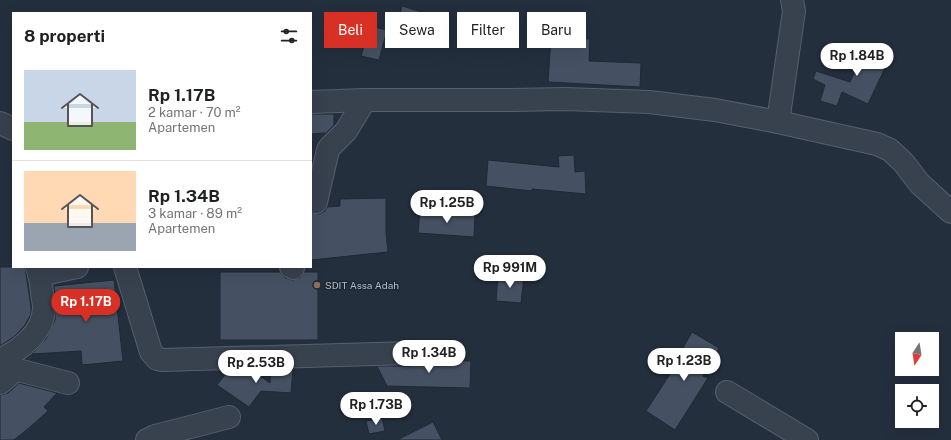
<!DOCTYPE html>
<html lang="id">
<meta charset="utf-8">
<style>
:root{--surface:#fff;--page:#f6f6f6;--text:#202124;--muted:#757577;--line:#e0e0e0;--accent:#d93025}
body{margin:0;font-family:"Public Sans",sans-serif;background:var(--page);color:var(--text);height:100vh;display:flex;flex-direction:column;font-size:15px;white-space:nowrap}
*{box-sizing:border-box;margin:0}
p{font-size:13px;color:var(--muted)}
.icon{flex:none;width:22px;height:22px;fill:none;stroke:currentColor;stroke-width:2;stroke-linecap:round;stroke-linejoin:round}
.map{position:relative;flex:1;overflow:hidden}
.details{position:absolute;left:12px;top:12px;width:300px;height:256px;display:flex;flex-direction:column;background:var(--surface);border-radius:0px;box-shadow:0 4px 16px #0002}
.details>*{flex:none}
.top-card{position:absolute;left:324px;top:12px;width:380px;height:36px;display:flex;gap:8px}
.needle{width:26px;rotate:192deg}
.fabs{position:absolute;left:895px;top:332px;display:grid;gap:8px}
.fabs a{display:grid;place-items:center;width:44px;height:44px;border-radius:0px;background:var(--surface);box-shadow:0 4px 16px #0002;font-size:20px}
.price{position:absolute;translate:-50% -34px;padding:0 9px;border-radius:14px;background:#fff;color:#222;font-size:13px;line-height:26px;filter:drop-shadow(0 1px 2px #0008)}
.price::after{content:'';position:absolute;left:50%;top:24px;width:12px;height:9px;margin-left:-6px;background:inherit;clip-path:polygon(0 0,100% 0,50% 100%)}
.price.selected{background:var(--accent);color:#fff}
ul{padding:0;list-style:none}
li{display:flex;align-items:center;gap:12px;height:100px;padding:0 12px}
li+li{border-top:1px solid var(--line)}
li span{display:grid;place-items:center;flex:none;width:112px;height:80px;border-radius:0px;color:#555}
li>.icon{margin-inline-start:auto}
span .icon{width:48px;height:48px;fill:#fffc;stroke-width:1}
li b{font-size:17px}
h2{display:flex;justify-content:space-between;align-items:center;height:48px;padding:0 12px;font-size:17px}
.chip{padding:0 14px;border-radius:0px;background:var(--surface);box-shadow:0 4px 16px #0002;font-size:14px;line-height:36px}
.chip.selected{background:var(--accent);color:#fff}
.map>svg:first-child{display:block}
.building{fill:#455162;stroke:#1f2835}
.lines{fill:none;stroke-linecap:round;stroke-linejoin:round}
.minor-casing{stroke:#565f6c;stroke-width:24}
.minor{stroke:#38414e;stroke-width:22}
.education-dot{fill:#8d6e63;stroke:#1d2633;stroke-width:1.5}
.labels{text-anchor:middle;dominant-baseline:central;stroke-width:3;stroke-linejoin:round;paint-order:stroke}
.poi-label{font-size:10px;fill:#b4bcc9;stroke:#1d2633;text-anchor:start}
</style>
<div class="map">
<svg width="951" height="440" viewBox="0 0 951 440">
<rect width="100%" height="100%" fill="#242f3e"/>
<g class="building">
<path d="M 402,6 L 425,13 L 417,39 L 395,32 Z"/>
<path d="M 370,26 L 387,30 L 379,60 L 361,56 Z"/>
<path d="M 551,37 L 590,39 L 589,61 L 641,63 L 640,87 L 548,82 Z"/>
<path d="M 867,44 L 879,49 L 884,45 L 894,49 L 868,104 L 842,92 L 837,106 L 820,101 L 825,85 L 813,79 L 816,71 L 850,82 Z"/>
<path d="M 311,114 L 334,114 L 334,125 L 326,133 L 311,134 Z"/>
<path d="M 574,155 L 575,172 L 585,171 L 586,194 L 532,189 L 532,191 L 486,186 L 488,160 L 559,167 L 558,156 Z"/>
<path d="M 386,198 L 386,232 L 388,252 L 311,260 L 311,213 L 319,214 L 325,211 L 327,207 L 340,206 L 340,199 Z"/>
<path d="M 420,210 L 475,214 L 474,237 L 418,233 Z"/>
<path d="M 0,267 L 25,267 L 31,307 L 31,314 L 25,325 L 15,336 L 0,346 Z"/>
<path d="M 220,272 L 280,272 L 285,278 L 293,280 L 300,278 L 304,272 L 318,272 L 318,340 L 220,340 Z"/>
<path d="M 498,275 L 524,277 L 521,303 L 496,301 Z"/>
<path d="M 114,280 L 123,361 L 82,365 L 81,351 L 32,354 L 46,339 L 55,320 L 56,306 L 54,286 Z"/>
<path d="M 692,332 L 719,348 L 703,376 L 708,378 L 675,430 L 646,411 L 683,354 L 680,353 Z"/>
<path d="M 421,360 L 471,361 L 470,388 L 387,386 L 377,366 L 411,366 L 417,364 Z"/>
<path d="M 271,369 L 293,369 L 291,393 L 261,391 L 249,407 L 217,385 L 228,371 L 252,370 L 270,383 Z"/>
<path d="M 19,383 L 57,393 L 44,407 L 48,411 L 29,428 L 14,440 L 0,440 L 0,395 L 8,393 Z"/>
<path d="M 382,418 L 385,431 L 369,434 L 366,421 Z"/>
<path d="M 433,422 L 442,440 L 397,440 Z"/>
</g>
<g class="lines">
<g class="minor-casing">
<g id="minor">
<path d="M 311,102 L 365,100 L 512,100 L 565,99 L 649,102 L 715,110 L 778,122 L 877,144 L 890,150 L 903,162 L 920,184 L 951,212"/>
<path d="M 778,122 L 794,11 L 792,0"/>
<path d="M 0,123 L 13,129"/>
<path d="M 316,202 L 328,150 L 330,147 L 346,131 L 365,100"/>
<path d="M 125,267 L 151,352 L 157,359 L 162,360 L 411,353"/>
<path d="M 291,267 L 293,268"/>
<path d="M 39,275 L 77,267"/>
<path d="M 0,360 C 21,349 44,333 44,307 C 44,302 42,297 42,292 C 41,283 40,275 37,267"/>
<path d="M 0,383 L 13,372 L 18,370 L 68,383"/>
<path d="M 727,392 L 807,440"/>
<path d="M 147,440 L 155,436 L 229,417"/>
</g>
</g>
<use href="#minor" class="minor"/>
</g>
<circle class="education-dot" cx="317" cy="285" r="4"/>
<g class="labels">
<g class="poi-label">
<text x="325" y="285">SDIT Assa Adah</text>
</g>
</g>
</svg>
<div class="fabs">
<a><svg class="needle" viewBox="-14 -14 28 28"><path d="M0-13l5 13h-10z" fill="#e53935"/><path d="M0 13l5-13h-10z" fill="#757577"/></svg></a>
<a><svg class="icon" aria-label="locate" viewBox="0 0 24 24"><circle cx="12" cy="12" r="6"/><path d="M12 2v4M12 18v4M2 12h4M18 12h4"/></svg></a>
</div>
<b class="price" style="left:857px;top:77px">Rp 1.84B</b>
<b class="price" style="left:447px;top:224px">Rp 1.25B</b>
<b class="price" style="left:510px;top:289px">Rp 991M</b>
<b class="price selected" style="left:86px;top:323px">Rp 1.17B</b>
<b class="price" style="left:429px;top:374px">Rp 1.34B</b>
<b class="price" style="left:684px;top:382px">Rp 1.23B</b>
<b class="price" style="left:256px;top:384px">Rp 2.53B</b>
<b class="price" style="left:376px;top:426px">Rp 1.73B</b>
<div class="top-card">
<a class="chip selected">Beli</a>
<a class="chip">Sewa</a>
<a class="chip">Filter</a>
<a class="chip">Baru</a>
</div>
<section class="details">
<h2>8 properti<svg class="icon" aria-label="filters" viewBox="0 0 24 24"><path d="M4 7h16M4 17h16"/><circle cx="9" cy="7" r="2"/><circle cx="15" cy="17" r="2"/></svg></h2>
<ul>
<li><span style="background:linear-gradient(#c9d6e8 65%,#8fb573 0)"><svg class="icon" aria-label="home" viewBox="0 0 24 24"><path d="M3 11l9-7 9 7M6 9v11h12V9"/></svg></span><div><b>Rp 1.17B</b><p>2 kamar · 70 m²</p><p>Apartemen</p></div></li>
<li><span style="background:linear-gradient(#ffd9b3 65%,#9aa5b1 0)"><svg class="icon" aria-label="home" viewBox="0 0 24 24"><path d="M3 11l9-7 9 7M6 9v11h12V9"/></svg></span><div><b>Rp 1.34B</b><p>3 kamar · 89 m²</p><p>Apartemen</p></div></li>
</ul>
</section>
</div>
